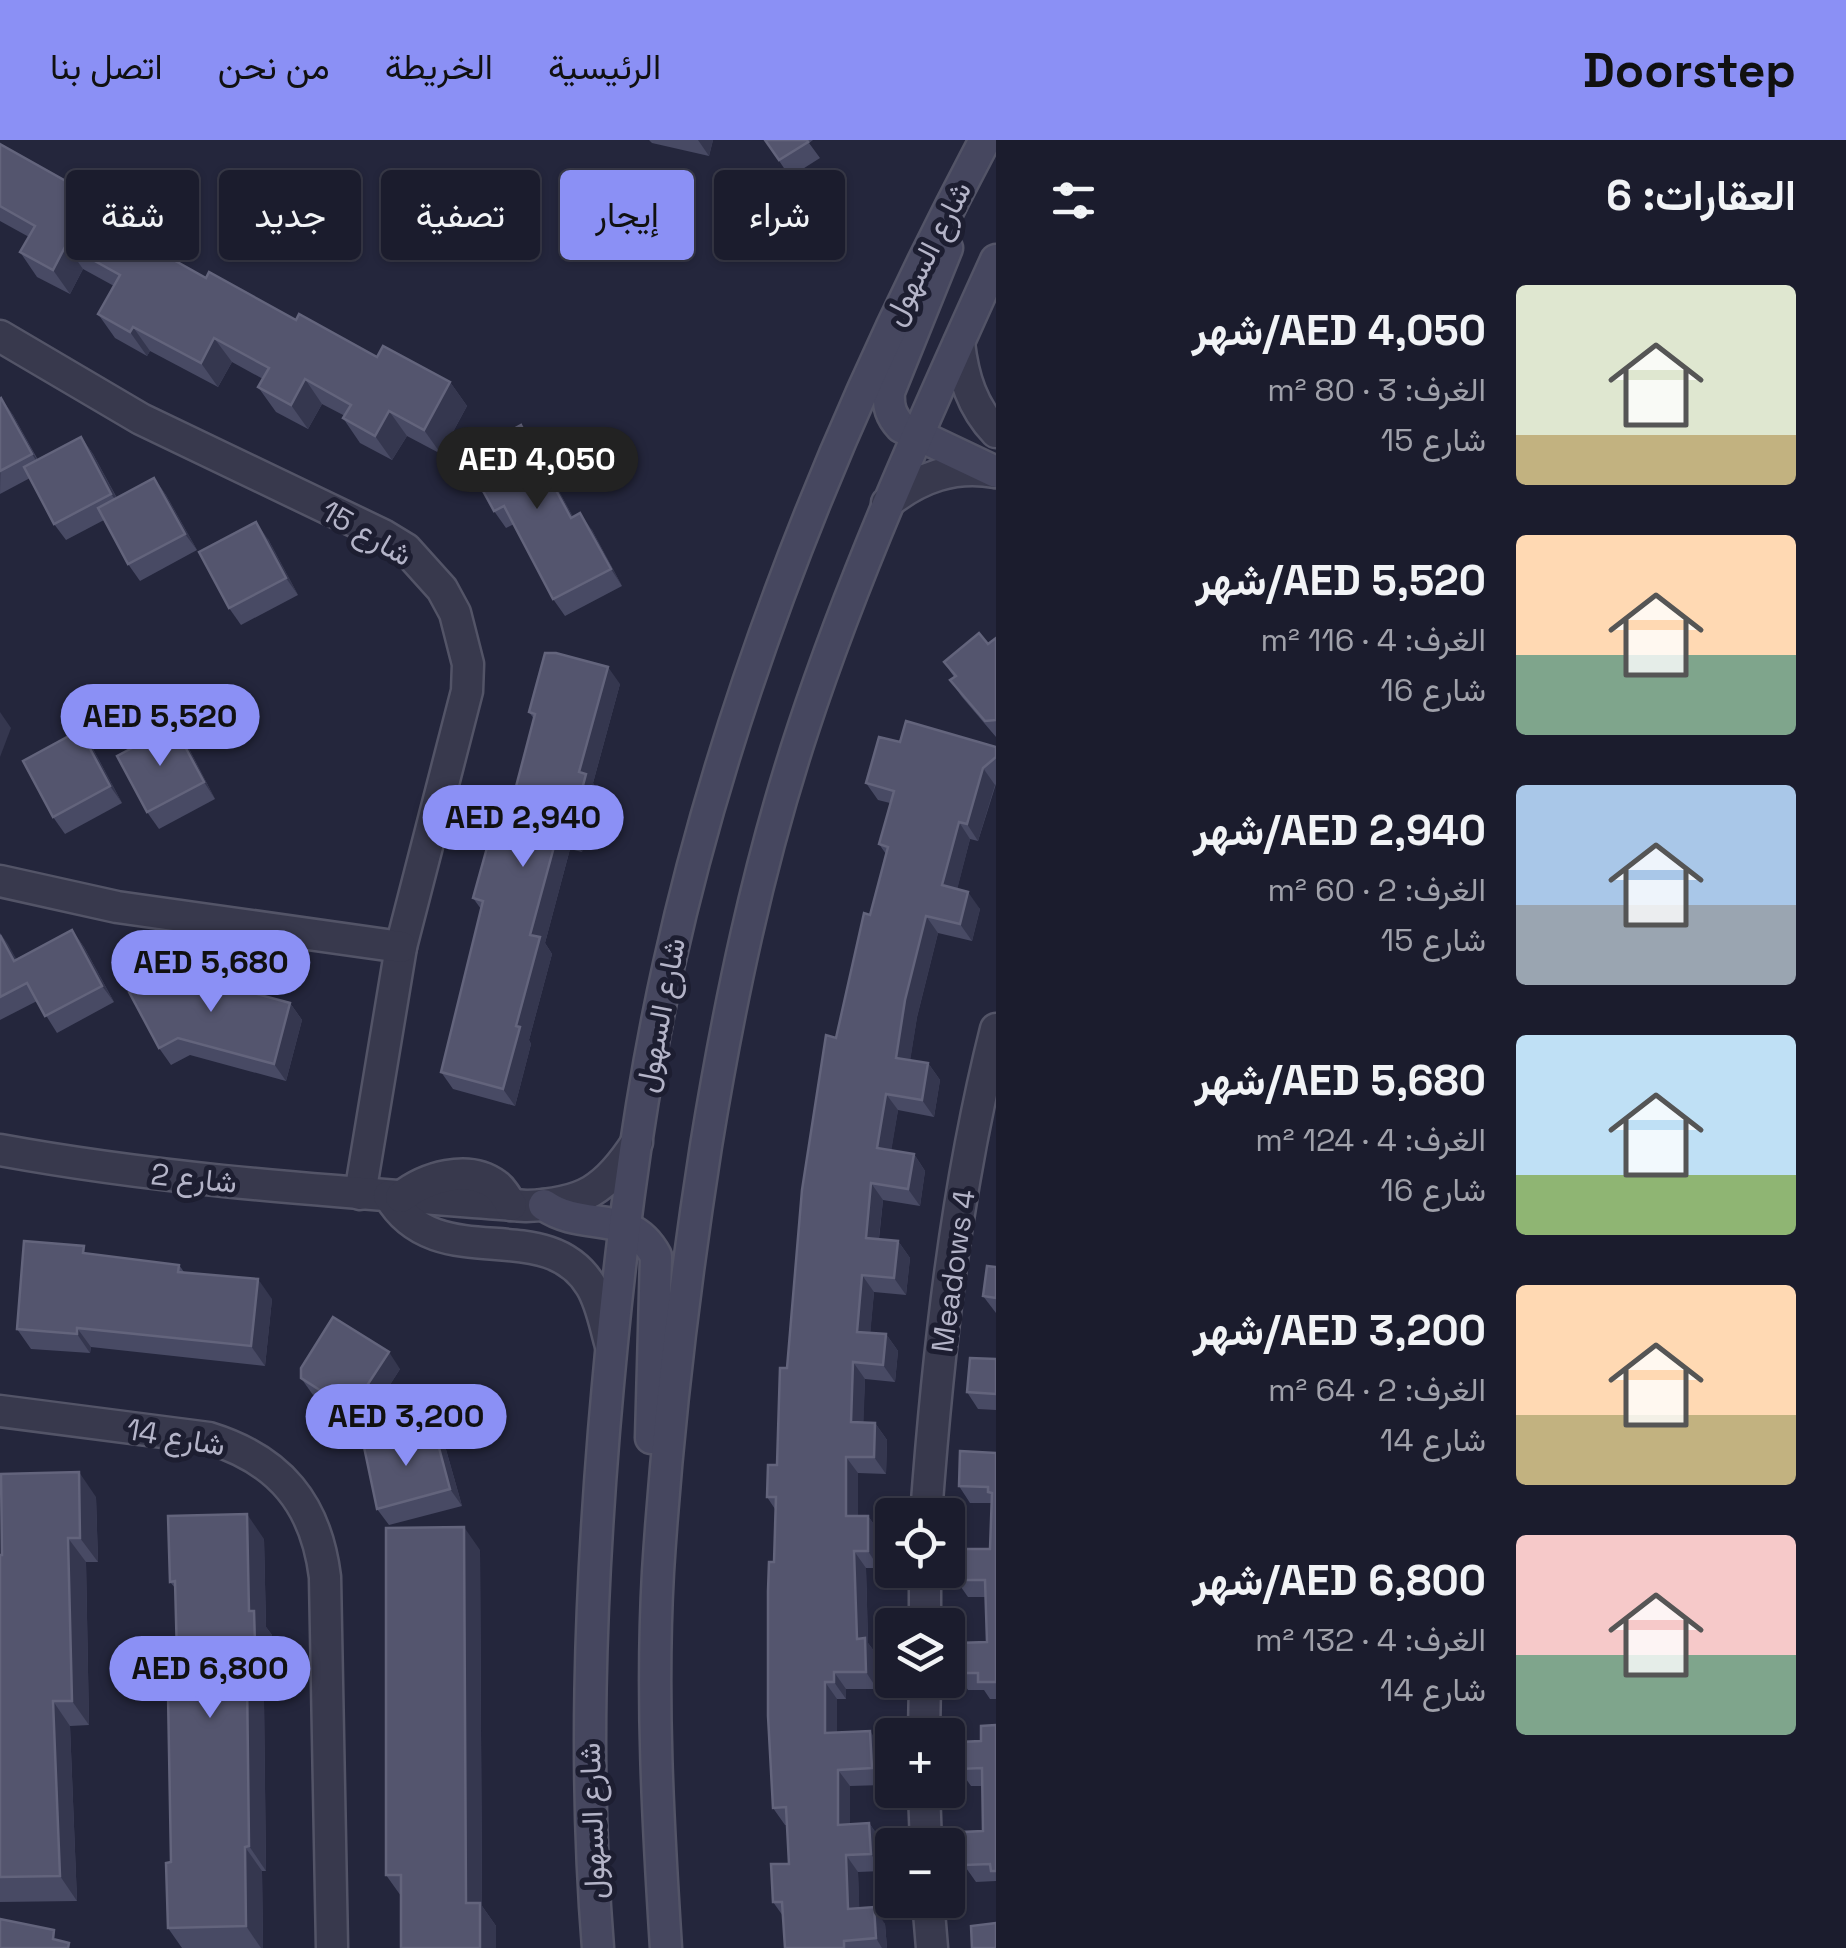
<!DOCTYPE html>
<html lang="ar">
<meta charset="utf-8">
<style>
:root{--surface:#1b1c2d;--page:#242535;--text:#f1f3f6;--muted:#a0a1aa;--line:#393a49;--accent:#8b90f5}
body{margin:0;font-family:"Space Grotesk",Vazirmatn,sans-serif;background:var(--page);color:var(--text);direction:rtl;height:100vh;display:flex;flex-direction:column;font-size:38px;white-space:nowrap}
*{box-sizing:border-box;margin:0}
p{font-size:32px;color:var(--muted)}
.icon{flex:none;width:55px;height:55px;fill:none;stroke:currentColor;stroke-width:2;stroke-linecap:round;stroke-linejoin:round}
.map{position:relative;flex:1;overflow:hidden;direction:ltr}
.side{display:flex;flex-direction:column;background:var(--surface);width:850px}
.side>*{flex:none}
.hud{position:absolute;left:30px;top:30px;width:815px;height:90px;direction:rtl;display:flex;gap:20px}
.tools{position:absolute;left:875px;top:1358px;display:grid;gap:20px}
.tools a{display:grid;place-items:center;width:90px;height:90px;border-radius:10px;background:var(--surface);box-shadow:0 2px 8px #0004,0 0 0 2px var(--line);font-size:50px}
.price{position:absolute;translate:-50% -85px;padding:0 22px;border-radius:35px;background:var(--accent);color:#111;font-size:32px;line-height:65px;filter:drop-shadow(0 2px 5px #0008)}
.price::after{content:'';position:absolute;left:50%;top:60px;width:30px;height:22px;margin-left:-15px;background:inherit;clip-path:polygon(0 0,100% 0,50% 100%)}
.price.active{background:#222;color:#fff}
ul{padding:0;list-style:none}
li{display:flex;align-items:center;gap:30px;height:250px;padding:0 50px}
li span{display:grid;place-items:center;flex:none;width:280px;height:200px;border-radius:10px;color:#555}
li>.icon{margin-inline-start:auto}
span .icon{width:120px;height:120px;fill:#fffc;stroke-width:1}
li b{font-size:42px}
h2{display:flex;justify-content:space-between;align-items:center;height:120px;padding:0 50px;font-size:42px}
.pill{padding:0 35px;border-radius:10px;background:var(--surface);box-shadow:0 2px 8px #0004,0 0 0 2px var(--line);font-size:35px;line-height:90px}
.pill.active{background:var(--accent);color:#111}
header{display:flex;align-items:center;gap:60px;box-sizing:border-box;height:140px;padding:0 50px;background:var(--accent);color:#111}
header strong{font-size:48px}
nav{display:flex;gap:55px;margin-inline-start:auto;font-size:35px}
main{display:flex;flex:1;min-height:0}
.map>svg:first-child{display:block}
.lines{fill:none;stroke-linecap:round;stroke-linejoin:round}
.street-casing{stroke:#535467;stroke-width:35}
.secondary-casing{stroke:#535467;stroke-width:35}
.street{stroke:#38394d;stroke-width:30}
.secondary{stroke:#46475f;stroke-width:30}
.wall{fill:#484a64}
.shaded-wall{fill:#35374f}
.building{fill:#54556e;stroke:#63647c;stroke-width:2.5}
.labels{text-anchor:middle;dominant-baseline:central;stroke-width:10;stroke-linejoin:round;paint-order:stroke}
.street-label{font-size:30px;fill:#b4b4c8;stroke:#1d1e31}
</style>
<header>
<strong>Doorstep</strong>
<nav><a>الرئيسية</a><a>الخريطة</a><a>من نحن</a><a>اتصل بنا</a></nav>
</header>
<main>
<section class="side">
<h2>العقارات: 6<svg class="icon" aria-label="filters" viewBox="0 0 24 24"><path d="M4 7h16M4 17h16"/><circle cx="9" cy="7" r="2"/><circle cx="15" cy="17" r="2"/></svg></h2>
<ul>
<li><span style="background:linear-gradient(#dfe7d0 75%,#c2b280 0)"><svg class="icon" aria-label="home" viewBox="0 0 24 24"><path d="M3 11l9-7 9 7M6 9v11h12V9"/></svg></span><div><b>AED 4,050/شهر</b><p>الغرف: 3 · 80 m²</p><p>شارع 15</p></div></li>
<li><span style="background:linear-gradient(#ffd9b3 60%,#7fa58c 0)"><svg class="icon" aria-label="home" viewBox="0 0 24 24"><path d="M3 11l9-7 9 7M6 9v11h12V9"/></svg></span><div><b>AED 5,520/شهر</b><p>الغرف: 4 · 116 m²</p><p>شارع 16</p></div></li>
<li><span style="background:linear-gradient(#a9c7e8 60%,#9aa5b1 0)"><svg class="icon" aria-label="home" viewBox="0 0 24 24"><path d="M3 11l9-7 9 7M6 9v11h12V9"/></svg></span><div><b>AED 2,940/شهر</b><p>الغرف: 2 · 60 m²</p><p>شارع 15</p></div></li>
<li><span style="background:linear-gradient(#bfe0f5 70%,#8fb573 0)"><svg class="icon" aria-label="home" viewBox="0 0 24 24"><path d="M3 11l9-7 9 7M6 9v11h12V9"/></svg></span><div><b>AED 5,680/شهر</b><p>الغرف: 4 · 124 m²</p><p>شارع 16</p></div></li>
<li><span style="background:linear-gradient(#ffd9b3 65%,#c2b280 0)"><svg class="icon" aria-label="home" viewBox="0 0 24 24"><path d="M3 11l9-7 9 7M6 9v11h12V9"/></svg></span><div><b>AED 3,200/شهر</b><p>الغرف: 2 · 64 m²</p><p>شارع 14</p></div></li>
<li><span style="background:linear-gradient(#f6c9c9 60%,#7fa58c 0)"><svg class="icon" aria-label="home" viewBox="0 0 24 24"><path d="M3 11l9-7 9 7M6 9v11h12V9"/></svg></span><div><b>AED 6,800/شهر</b><p>الغرف: 4 · 132 m²</p><p>شارع 14</p></div></li>
</ul>
</section>
<div class="map">
<svg width="996" height="1808" viewBox="0 0 996 1808">
<rect width="100%" height="100%" fill="#24263c"/>
<g class="lines">
<g class="street-casing">
<g id="street">
<path d="M 0,196 L 141,279 L 383,395 L 406,409 L 442,449 L 455,473 L 468,524 L 467,551 L 401,807 L 360,1054"/>
<path d="M 959,203 C 963,237 972,267 996,292"/>
<path d="M 887,363 C 920,337 954,325 995,332"/>
<path d="M 0,741 L 117,767 L 401,807"/>
<path d="M 0,1010 C 174,1042 350,1052 526,1066 C 583,1064 606,1050 637,1002"/>
<path d="M 389,1056 C 437,1138 546,1071 591,1146 C 602,1164 605,1186 611,1206"/>
<path d="M 401,1057 C 425,1038 468,1024 496,1045 C 502,1049 507,1058 511,1065"/>
<path d="M 0,1271 L 209,1298 C 280,1320 316,1364 325,1437 L 332,1808"/>
<path d="M 926,1375 C 938,1212 956,1048 996,889"/>
<path d="M 925,1485 L 925,1430"/>
<path d="M 924,1595 L 925,1540"/>
<path d="M 924,1650 L 926,1705"/>
<path d="M 928,1760 L 932,1808"/>
</g>
</g>
<g class="secondary-casing">
<g id="secondary">
<path d="M 947,108 L 889,252 C 888,267 891,276 901,287 L 996,332"/>
<path d="M 544,1065 C 584,1093 630,1067 656,1116 L 651,1298"/>
<path d="M 598,1808 C 584,1635 590,1463 604,1291 C 617,1135 635,977 669,824 C 733,536 847,260 985,0"/>
<path d="M 666,1808 C 658,1683 651,1557 658,1432 C 667,1289 684,1147 706,1006 C 729,865 758,725 803,589 C 856,428 926,275 996,120"/>
</g>
</g>
<use href="#street" class="street"/>
<use href="#secondary" class="secondary"/>
</g>
<g class="wall">
<path d="M 649,0 L 713,0 L 709,16 L 652,3 Z"/>
<path d="M 765,0 L 813,0 L 809,3 L 820,18 L 790,37 Z"/>
<path d="M 0,4 L 128,76 L 145,100 L 143,103 L 206,138 L 377,217 L 450,242 L 467,266 L 441,314 L 407,296 L 392,320 L 360,303 L 343,278 L 345,276 L 322,264 L 308,289 L 276,272 L 258,247 L 263,239 L 232,222 L 218,247 L 150,211 L 147,216 L 115,198 L 98,174 L 114,146 L 83,129 L 70,154 L 37,137 L 20,112 L 29,97 L 0,81 Z"/>
<path d="M 1,258 L 13,275 L 38,320 L 81,297 L 93,314 L 117,358 L 154,338 L 166,355 L 197,410 L 140,441 L 128,424 L 104,380 L 66,400 L 54,384 L 30,338 L 0,354 Z"/>
<path d="M 532,302 L 573,377 L 592,390 L 622,446 L 565,476 L 553,459 L 514,384 L 506,388 L 494,371 Z"/>
<path d="M 268,399 L 298,455 L 241,485 L 229,468 Z"/>
<path d="M 996,498 L 996,597 L 962,557 L 950,540 L 954,537 L 944,522 L 988,504 Z"/>
<path d="M 620,544 L 593,643 L 598,651 L 582,712 L 570,709 L 545,803 L 552,814 L 529,900 L 531,904 L 515,966 L 453,949 L 441,932 L 481,769 L 473,758 L 502,700 L 534,579 L 529,572 Z"/>
<path d="M 174,586 L 186,603 L 215,659 L 159,689 L 147,672 Z"/>
<path d="M 900,602 L 996,607 L 996,644 L 978,701 L 970,699 L 957,749 L 980,769 L 972,801 L 938,793 L 917,877 L 910,920 L 928,923 L 940,940 L 934,977 L 898,970 L 891,1010 L 914,1014 L 925,1031 L 920,1066 L 883,1060 L 879,1099 L 898,1101 L 910,1118 L 906,1155 L 874,1152 L 870,1193 L 886,1194 L 898,1211 L 895,1242 L 865,1239 L 863,1283 L 875,1283 L 887,1300 L 886,1334 L 858,1333 L 858,1376 L 868,1376 L 880,1393 L 879,1428 L 866,1428 L 868,1503 L 877,1515 L 877,1549 L 846,1549 L 846,1559 L 837,1559 L 837,1593 L 882,1608 L 883,1645 L 850,1646 L 850,1684 L 869,1683 L 881,1700 L 882,1731 L 858,1732 L 859,1768 L 885,1784 L 887,1808 L 785,1808 L 783,1776 L 773,1762 L 789,1724 L 787,1685 L 785,1685 L 773,1668 L 774,1422 L 775,1369 L 767,1357 L 777,1325 L 787,1228 L 836,898 L 886,714 L 879,704 L 890,663 L 878,660 L 866,643 Z"/>
<path d="M 92,607 L 122,663 L 65,694 L 53,677 Z"/>
<path d="M 72,790 L 84,807 L 114,862 L 57,893 L 37,861 L 0,880 L 0,793 L 16,819 Z"/>
<path d="M 186,822 L 197,838 L 290,863 L 302,880 L 286,941 L 190,915 L 171,925 L 159,908 Z"/>
<path d="M 89,1114 L 179,1125 L 184,1132 L 272,1159 L 265,1226 L 91,1207 L 90,1213 L 31,1209 L 17,1189 Z"/>
<path d="M 996,1127 L 996,1173 L 983,1156 Z"/>
<path d="M 996,1219 L 996,1270 L 978,1269 L 967,1252 Z"/>
<path d="M 400,1229 L 363,1287 L 313,1255 L 301,1238 Z"/>
<path d="M 434,1289 L 445,1306 L 462,1366 L 389,1385 L 377,1369 Z"/>
<path d="M 996,1313 L 996,1559 L 990,1559 L 984,1550 L 968,1550 L 957,1533 L 987,1502 L 986,1457 L 968,1457 L 956,1440 L 990,1409 L 991,1363 L 970,1363 L 959,1346 Z"/>
<path d="M 96,1357 L 98,1422 L 86,1422 L 89,1585 L 70,1586 L 77,1761 L 0,1762 L 0,1415 Z"/>
<path d="M 264,1399 L 266,1487 L 272,1495 L 273,1561 L 264,1561 L 266,1731 L 262,1731 L 263,1808 L 182,1808 L 168,1788 L 178,1554 L 176,1449 L 170,1442 Z"/>
<path d="M 480,1410 L 482,1766 L 496,1786 L 496,1808 L 401,1808 L 401,1756 L 386,1735 Z"/>
<path d="M 996,1585 L 996,1741 L 976,1742 L 964,1725 L 983,1691 L 982,1646 L 971,1646 L 959,1629 Z"/>
</g>
<g class="shaded-wall">
<path d="M 698,0 L 713,0 L 709,16 Z"/>
<path d="M 128,76 L 145,100 L 137,114 L 120,90 Z"/>
<path d="M 66,105 L 83,129 L 70,154 L 53,130 Z"/>
<path d="M 133,187 L 150,211 L 147,216 L 130,192 Z"/>
<path d="M 214,198 L 232,222 L 218,247 L 201,223 Z"/>
<path d="M 305,239 L 322,264 L 308,289 L 291,265 Z"/>
<path d="M 450,242 L 467,266 L 441,314 L 424,290 Z"/>
<path d="M 1,258 L 13,275 L 43,331 L 32,314 Z"/>
<path d="M 389,271 L 407,296 L 392,320 L 375,296 Z"/>
<path d="M 521,285 L 532,302 L 583,395 L 571,378 Z"/>
<path d="M 81,297 L 93,314 L 123,370 L 111,354 Z"/>
<path d="M 154,338 L 166,355 L 197,410 L 185,394 Z"/>
<path d="M 580,373 L 592,390 L 622,446 L 611,429 Z"/>
<path d="M 256,382 L 268,399 L 298,455 L 286,438 Z"/>
<path d="M 608,527 L 620,544 L 593,643 L 598,651 L 582,712 L 570,695 L 579,632 Z"/>
<path d="M 0,572 L 11,588 L 0,617 Z"/>
<path d="M 174,586 L 186,603 L 215,659 L 204,642 Z"/>
<path d="M 80,590 L 92,607 L 122,663 L 110,646 Z"/>
<path d="M 983,628 L 995,645 L 978,701 L 967,684 Z"/>
<path d="M 959,682 L 970,699 L 954,762 L 942,745 Z"/>
<path d="M 558,692 L 570,709 L 545,803 L 552,814 L 529,900 L 531,904 L 515,966 L 503,949 L 516,886 L 530,795 Z"/>
<path d="M 968,752 L 980,769 L 972,801 L 960,784 Z"/>
<path d="M 926,776 L 938,793 L 917,877 L 908,935 L 896,918 L 905,860 Z"/>
<path d="M 72,790 L 84,807 L 114,862 L 102,846 Z"/>
<path d="M 0,793 L 8,804 L 26,837 L 14,821 Z"/>
<path d="M 290,863 L 302,880 L 286,941 L 274,924 Z"/>
<path d="M 928,923 L 940,940 L 934,977 L 922,960 Z"/>
<path d="M 886,954 L 898,970 L 889,1025 L 877,1008 Z"/>
<path d="M 914,1014 L 925,1031 L 920,1066 L 908,1049 Z"/>
<path d="M 871,1043 L 883,1060 L 877,1114 L 866,1098 Z"/>
<path d="M 898,1101 L 910,1118 L 906,1155 L 894,1138 Z"/>
<path d="M 862,1135 L 874,1152 L 869,1209 L 857,1192 Z"/>
<path d="M 258,1139 L 272,1159 L 265,1226 L 251,1206 Z"/>
<path d="M 77,1188 L 91,1207 L 90,1213 L 77,1194 Z"/>
<path d="M 886,1194 L 898,1211 L 895,1242 L 883,1225 Z"/>
<path d="M 389,1212 L 400,1229 L 363,1287 L 351,1270 Z"/>
<path d="M 853,1222 L 865,1239 L 863,1299 L 851,1282 Z"/>
<path d="M 875,1283 L 887,1300 L 886,1334 L 874,1317 Z"/>
<path d="M 434,1289 L 445,1306 L 462,1366 L 450,1349 Z"/>
<path d="M 846,1317 L 858,1333 L 858,1393 L 846,1376 Z"/>
<path d="M 79,1332 L 96,1357 L 98,1422 L 80,1398 Z"/>
<path d="M 247,1374 L 264,1399 L 266,1487 L 272,1495 L 273,1561 L 256,1537 L 249,1471 Z"/>
<path d="M 868,1376 L 880,1393 L 879,1428 L 868,1411 Z"/>
<path d="M 464,1387 L 480,1410 L 482,1766 L 496,1786 L 496,1808 L 480,1808 L 466,1763 Z"/>
<path d="M 68,1398 L 86,1422 L 89,1585 L 72,1561 Z"/>
<path d="M 854,1411 L 866,1428 L 868,1503 L 877,1515 L 877,1549 L 866,1532 L 857,1499 Z"/>
<path d="M 834,1532 L 846,1549 L 846,1559 L 834,1542 Z"/>
<path d="M 247,1537 L 264,1561 L 266,1731 L 249,1706 Z"/>
<path d="M 825,1542 L 837,1559 L 837,1610 L 825,1593 Z"/>
<path d="M 53,1561 L 70,1586 L 77,1761 L 60,1736 Z"/>
<path d="M 870,1591 L 882,1608 L 883,1645 L 872,1628 Z"/>
<path d="M 838,1630 L 850,1646 L 850,1701 L 838,1685 Z"/>
<path d="M 869,1683 L 881,1700 L 882,1731 L 871,1714 Z"/>
<path d="M 245,1707 L 262,1731 L 263,1808 L 261,1808 L 246,1786 Z"/>
<path d="M 846,1715 L 858,1732 L 860,1786 L 848,1769 Z"/>
<path d="M 874,1767 L 885,1784 L 887,1808 L 882,1808 L 876,1798 Z"/>
</g>
<g class="building">
<path d="M 765,0 L 807,0 L 808,2 L 779,20 Z"/>
<path d="M 0,4 L 128,76 L 120,90 L 206,138 L 209,132 L 296,180 L 299,174 L 377,217 L 383,206 L 450,242 L 424,290 L 389,271 L 375,296 L 343,278 L 351,265 L 305,239 L 291,265 L 258,247 L 269,228 L 214,198 L 201,223 L 133,187 L 130,192 L 98,174 L 120,135 L 66,105 L 53,130 L 20,112 L 35,86 L 0,66 Z"/>
<path d="M 1,258 L 32,314 L 0,331 L 0,259 Z"/>
<path d="M 521,285 L 571,378 L 580,373 L 611,429 L 553,459 L 504,366 L 494,371 L 464,316 Z"/>
<path d="M 81,297 L 111,354 L 54,384 L 24,327 Z"/>
<path d="M 154,338 L 185,394 L 128,424 L 98,368 Z"/>
<path d="M 256,382 L 286,438 L 229,468 L 199,412 Z"/>
<path d="M 979,493 L 988,504 L 996,498 L 996,580 L 985,581 L 950,540 L 956,536 L 944,522 Z"/>
<path d="M 545,513 L 556,513 L 608,527 L 579,632 L 586,634 L 570,695 L 558,692 L 530,795 L 540,797 L 516,886 L 520,887 L 503,949 L 441,932 L 483,761 L 473,758 L 490,697 L 502,700 L 535,574 L 529,572 Z"/>
<path d="M 906,581 L 996,607 L 996,617 L 983,628 L 967,684 L 959,682 L 942,745 L 968,752 L 960,784 L 926,776 L 905,860 L 896,918 L 928,923 L 922,960 L 886,954 L 877,1008 L 914,1014 L 908,1049 L 871,1043 L 866,1098 L 898,1101 L 894,1138 L 862,1135 L 857,1192 L 886,1194 L 883,1225 L 853,1222 L 851,1282 L 875,1283 L 874,1317 L 846,1317 L 846,1376 L 868,1376 L 868,1411 L 854,1411 L 857,1499 L 865,1498 L 866,1532 L 834,1532 L 834,1542 L 825,1542 L 825,1593 L 870,1591 L 872,1628 L 838,1630 L 838,1685 L 869,1683 L 871,1714 L 846,1715 L 848,1769 L 874,1767 L 876,1798 L 844,1801 L 844,1808 L 785,1808 L 782,1762 L 773,1762 L 771,1724 L 789,1724 L 786,1667 L 773,1668 L 768,1576 L 768,1451 L 769,1422 L 774,1422 L 776,1357 L 767,1357 L 768,1325 L 777,1325 L 780,1228 L 787,1228 L 802,1050 L 826,895 L 836,898 L 864,773 L 870,775 L 888,707 L 879,704 L 894,651 L 866,643 L 879,597 L 900,602 Z"/>
<path d="M 174,586 L 204,642 L 147,672 L 117,616 Z"/>
<path d="M 80,590 L 110,646 L 53,677 L 23,621 Z"/>
<path d="M 72,790 L 102,846 L 45,876 L 27,843 L 0,857 L 0,795 L 14,821 Z"/>
<path d="M 186,822 L 194,837 L 290,863 L 274,924 L 178,898 L 159,908 L 129,852 Z"/>
<path d="M 24,1101 L 84,1106 L 83,1113 L 179,1125 L 178,1132 L 258,1139 L 251,1206 L 77,1188 L 77,1194 L 17,1189 Z"/>
<path d="M 987,1126 L 996,1127 L 996,1158 L 983,1156 Z"/>
<path d="M 333,1177 L 389,1212 L 351,1270 L 301,1238 L 301,1228 Z"/>
<path d="M 970,1218 L 996,1219 L 996,1254 L 967,1252 Z"/>
<path d="M 434,1289 L 450,1349 L 377,1369 L 364,1307 Z"/>
<path d="M 960,1311 L 996,1313 L 996,1542 L 978,1542 L 978,1533 L 957,1533 L 957,1503 L 987,1502 L 985,1440 L 956,1440 L 957,1409 L 990,1409 L 992,1353 L 988,1352 L 988,1347 L 959,1346 Z"/>
<path d="M 79,1332 L 80,1398 L 68,1398 L 72,1561 L 53,1561 L 60,1736 L 0,1737 L 0,1415 L 2,1415 L 1,1334 Z"/>
<path d="M 247,1374 L 249,1471 L 254,1471 L 256,1537 L 247,1537 L 249,1706 L 245,1707 L 246,1786 L 168,1788 L 166,1723 L 171,1722 L 168,1554 L 178,1554 L 175,1441 L 170,1442 L 168,1376 Z"/>
<path d="M 464,1387 L 466,1763 L 480,1763 L 480,1808 L 401,1808 L 401,1735 L 386,1735 L 386,1388 Z"/>
<path d="M 996,1585 L 996,1731 L 991,1731 L 990,1724 L 964,1725 L 962,1692 L 983,1691 L 982,1628 L 959,1629 L 959,1602 L 981,1601 L 981,1586 Z"/>
<path d="M 0,1779 L 54,1790 L 53,1799 L 69,1803 L 68,1808 L 0,1808 Z"/>
<path d="M 996,1783 L 996,1808 L 972,1808 L 971,1786 Z"/>
</g>
<g class="labels">
<g class="street-label">
<text transform="translate(927 113) rotate(-63)">شارع السهول</text>
<text transform="translate(367 393) rotate(30)">شارع 15</text>
<text transform="translate(660 875) rotate(-79)">شارع السهول</text>
<text transform="translate(194 1038) rotate(6)">شارع 2</text>
<text transform="translate(953 1131) rotate(-82)">Meadows 4</text>
<text transform="translate(176 1297) rotate(10)">شارع 14</text>
<text transform="translate(592 1681) rotate(-92)">شارع السهول</text>
</g>
</g>
</svg>
<div class="tools">
<a><svg class="icon" aria-label="locate" viewBox="0 0 24 24"><circle cx="12" cy="12" r="6"/><path d="M12 2v4M12 18v4M2 12h4M18 12h4"/></svg></a>
<a><svg class="icon" aria-label="layers" viewBox="0 0 24 24"><path d="M12 4l9 5-9 5-9-5zM3 14l9 5 9-5"/></svg></a>
<a>+</a>
<a>−</a>
</div>
<b class="price active" style="left:537px;top:372px">AED 4,050</b>
<b class="price" style="left:160px;top:629px">AED 5,520</b>
<b class="price" style="left:523px;top:730px">AED 2,940</b>
<b class="price" style="left:211px;top:875px">AED 5,680</b>
<b class="price" style="left:406px;top:1329px">AED 3,200</b>
<b class="price" style="left:210px;top:1581px">AED 6,800</b>
<div class="hud">
<a class="pill">شراء</a>
<a class="pill active">إيجار</a>
<a class="pill">تصفية</a>
<a class="pill">جديد</a>
<a class="pill">شقة</a>
</div>
</div>
</main>
